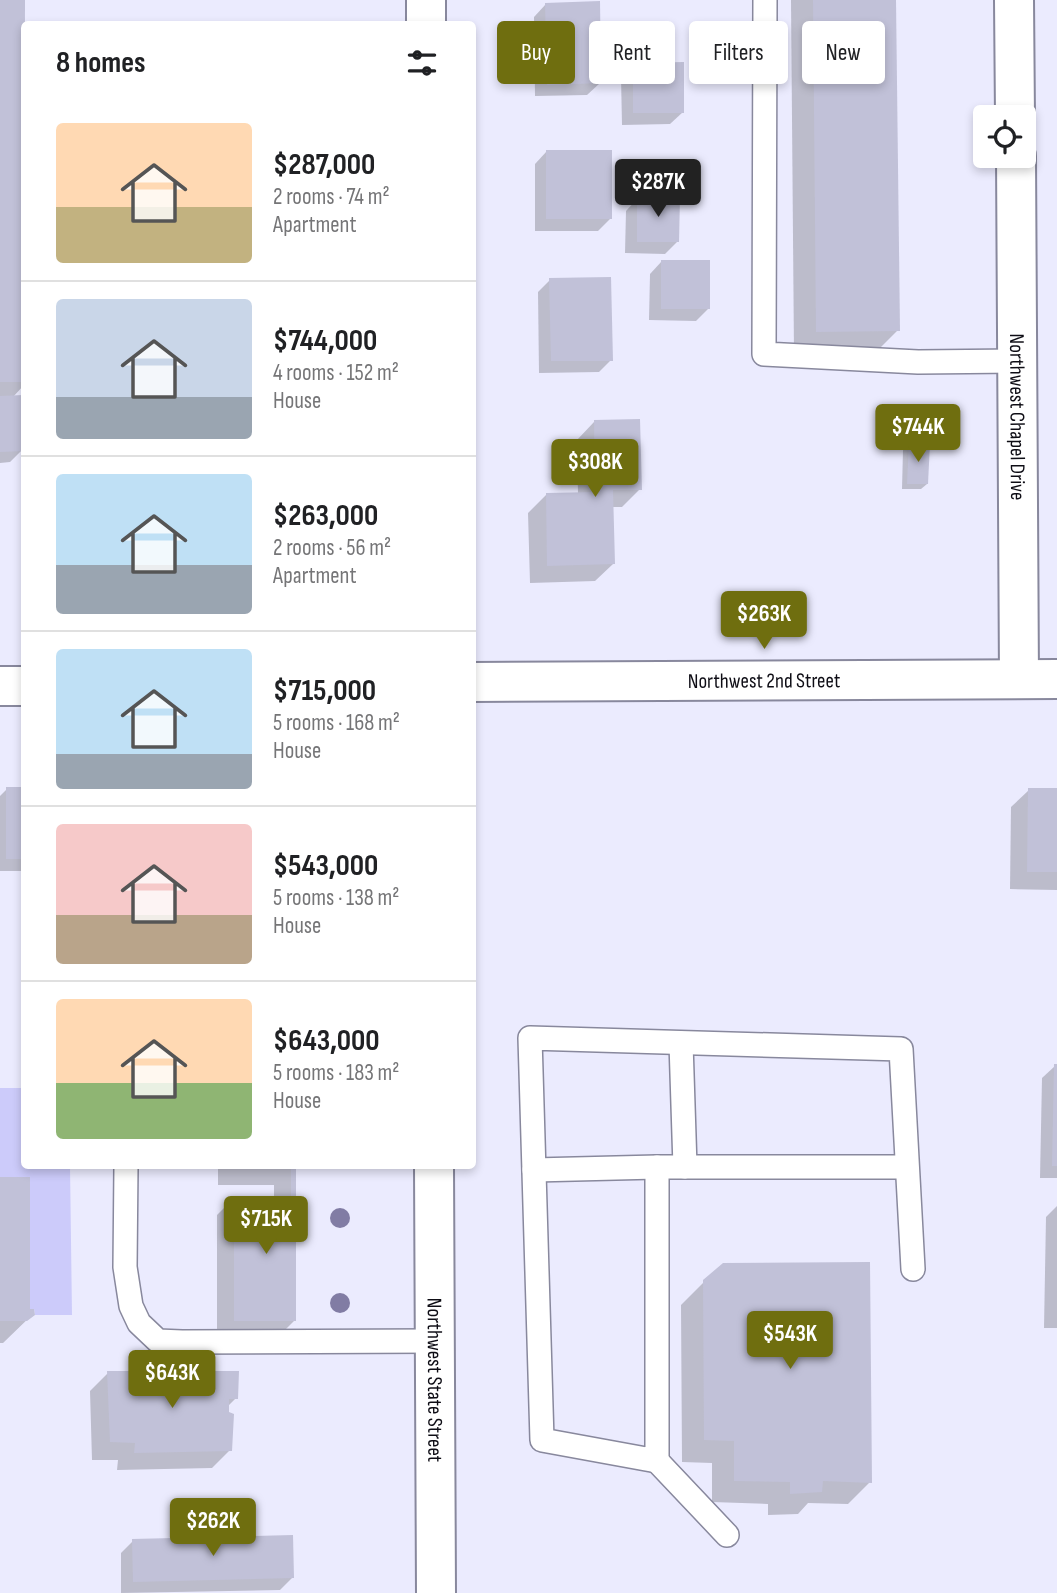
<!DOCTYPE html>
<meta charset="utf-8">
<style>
:root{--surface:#fff;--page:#f2f2f2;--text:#202124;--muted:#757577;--line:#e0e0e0;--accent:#6f6e0f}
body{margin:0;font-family:"Sofia Sans Condensed",sans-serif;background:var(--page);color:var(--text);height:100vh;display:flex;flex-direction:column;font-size:26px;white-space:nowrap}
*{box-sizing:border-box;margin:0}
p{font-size:23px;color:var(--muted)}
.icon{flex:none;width:38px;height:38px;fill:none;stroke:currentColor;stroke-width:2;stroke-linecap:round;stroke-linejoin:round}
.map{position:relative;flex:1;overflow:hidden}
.panel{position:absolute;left:21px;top:21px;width:455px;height:1148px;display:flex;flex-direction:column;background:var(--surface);border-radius:7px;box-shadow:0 4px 10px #0003}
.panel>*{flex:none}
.hud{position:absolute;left:497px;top:21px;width:455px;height:63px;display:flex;gap:14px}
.controls{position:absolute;left:973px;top:105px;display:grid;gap:14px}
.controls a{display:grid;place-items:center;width:63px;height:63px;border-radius:7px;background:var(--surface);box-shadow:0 4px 10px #0003;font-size:35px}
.price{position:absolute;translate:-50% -60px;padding:0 16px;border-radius:7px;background:var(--accent);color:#fff;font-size:23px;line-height:46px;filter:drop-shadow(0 2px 4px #0008)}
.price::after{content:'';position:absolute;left:50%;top:42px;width:21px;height:16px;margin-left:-10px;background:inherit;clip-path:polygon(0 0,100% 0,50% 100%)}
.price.current{background:#222;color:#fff}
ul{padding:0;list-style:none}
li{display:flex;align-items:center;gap:21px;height:175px;padding:0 35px}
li+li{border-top:2px solid var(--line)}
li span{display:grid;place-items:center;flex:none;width:196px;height:140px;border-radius:7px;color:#555}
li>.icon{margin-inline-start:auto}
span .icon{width:84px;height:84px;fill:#fffc;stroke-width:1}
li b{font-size:30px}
h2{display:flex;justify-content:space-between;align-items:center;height:84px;padding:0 35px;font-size:30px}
.pill{padding:0 24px;border-radius:7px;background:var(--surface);box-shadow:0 4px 10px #0003;font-size:24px;line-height:63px}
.pill.current{background:var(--accent);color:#fff}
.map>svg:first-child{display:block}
.green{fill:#cccbfa}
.shadow{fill:#0003}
.building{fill:#c1c1d8}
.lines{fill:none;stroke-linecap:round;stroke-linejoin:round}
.lane-casing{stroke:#88889d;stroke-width:26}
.street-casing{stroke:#88889d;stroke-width:42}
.secondary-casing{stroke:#88889d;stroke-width:42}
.lane{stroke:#fff;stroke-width:23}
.street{stroke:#fff;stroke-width:38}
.secondary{stroke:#fff;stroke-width:38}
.tree{fill:#817ca4}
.labels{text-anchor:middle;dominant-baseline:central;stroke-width:7;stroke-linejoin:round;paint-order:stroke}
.street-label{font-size:21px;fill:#0e0d15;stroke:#f9f9fe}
</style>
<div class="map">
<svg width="1057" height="1593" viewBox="0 0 1057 1593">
<rect width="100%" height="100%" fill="#ebebfe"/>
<path class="green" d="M 0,1088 L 24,1088 L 24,1166 L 70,1166 L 72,1315 L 35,1315 L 34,1309 L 30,1309 L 30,1177 L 0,1177 Z"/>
<g class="shadow">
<path d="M 0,0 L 23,0 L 24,103 L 24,385 L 13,397 L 22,450 L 10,462 L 0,463 Z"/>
<path d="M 791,0 L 895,0 L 898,330 L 876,352 L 794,354 Z"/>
<path d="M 546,4 L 600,83 L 587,95 L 535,96 L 534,17 Z"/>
<path d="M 633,64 L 683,112 L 670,124 L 622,125 L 621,77 Z"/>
<path d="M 547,151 L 610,219 L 598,231 L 535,231 L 535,164 Z"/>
<path d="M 638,198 L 677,242 L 665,254 L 625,253 L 626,211 Z"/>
<path d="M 662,261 L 708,309 L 696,321 L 649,320 L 650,274 Z"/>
<path d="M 550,280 L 611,360 L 599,372 L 539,373 L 538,292 Z"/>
<path d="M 594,422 L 640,489 L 622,507 L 612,507 L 613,564 L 595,581 L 530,583 L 528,513 L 546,495 L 578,494 L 577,440 Z"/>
<path d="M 909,444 L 927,484 L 921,489 L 902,489 L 903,450 Z"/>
<path d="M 7,789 L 24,789 L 24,871 L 0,871 L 0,796 Z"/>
<path d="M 1029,790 L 1057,790 L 1057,890 L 1010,889 L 1011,807 Z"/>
<path d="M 1055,1066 L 1057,1066 L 1057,1178 L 1040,1178 L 1042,1078 Z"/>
<path d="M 218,1166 L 295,1166 L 295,1320 L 277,1338 L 217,1338 L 217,1215 L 235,1197 L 274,1197 L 274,1185 L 218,1185 Z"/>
<path d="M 0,1179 L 28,1311 L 33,1314 L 3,1343 L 0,1343 Z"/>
<path d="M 1057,1206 L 1057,1328 L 1044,1328 L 1046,1217 Z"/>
<path d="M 704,1282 L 870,1482 L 848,1504 L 808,1503 L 798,1514 L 768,1515 L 768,1504 L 712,1502 L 712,1463 L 682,1462 L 681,1305 Z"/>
<path d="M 108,1373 L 236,1398 L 227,1407 L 230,1450 L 212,1468 L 117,1470 L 118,1460 L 92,1460 L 90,1391 Z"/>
<path d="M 133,1541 L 292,1578 L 280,1590 L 121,1593 L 121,1553 Z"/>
</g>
<g class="building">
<path d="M 0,0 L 25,0 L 24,382 L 0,382 Z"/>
<path d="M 813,0 L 896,0 L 900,331 L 816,332 Z"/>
<path d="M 600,1 L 601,83 L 547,85 L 545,3 Z"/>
<path d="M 684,62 L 684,113 L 633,113 L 633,63 Z"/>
<rect x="546" y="150" width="66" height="69"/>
<path d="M 637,197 L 680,197 L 679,242 L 637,242 Z"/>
<rect x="661" y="260" width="49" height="49"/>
<path d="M 611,277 L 613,361 L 551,361 L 549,278 Z"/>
<path d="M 23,395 L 24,451 L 0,452 L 0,396 Z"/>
<path d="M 640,419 L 642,490 L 613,490 L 615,564 L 547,566 L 546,493 L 595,492 L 594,420 Z"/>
<path d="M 909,443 L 930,443 L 928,484 L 907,484 Z"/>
<rect x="6" y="787" width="18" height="72"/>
<path d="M 1028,788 L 1057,788 L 1057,872 L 1027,872 Z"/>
<path d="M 1054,1064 L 1057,1064 L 1057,1166 L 1052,1166 Z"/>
<path d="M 235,1166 L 296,1166 L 296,1321 L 234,1321 L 234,1196 L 291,1196 L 291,1168 L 235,1168 Z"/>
<path d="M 0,1177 L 30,1177 L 30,1309 L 34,1309 L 35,1315 L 27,1321 L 0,1321 Z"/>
<path d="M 870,1262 L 872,1483 L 823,1481 L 822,1492 L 790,1494 L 790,1482 L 734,1481 L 734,1441 L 704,1440 L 703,1280 L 723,1263 Z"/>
<path d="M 107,1371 L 239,1371 L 238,1399 L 229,1399 L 229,1412 L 234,1414 L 232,1451 L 134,1453 L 135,1443 L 110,1442 Z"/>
<path d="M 293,1535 L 294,1578 L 133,1582 L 132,1539 Z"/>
</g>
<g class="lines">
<g class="lane-casing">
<g id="lane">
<path d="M 765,0 L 764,354 L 918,362 L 1017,361"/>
<path d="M 681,1043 L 685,1167"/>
<path d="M 126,1166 L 125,1267 L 131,1306 L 139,1323 L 158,1341 L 182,1342 L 434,1341"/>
<path d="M 907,1167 L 657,1167 L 657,1461 L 542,1440 L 530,1038 L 901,1049 L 913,1269"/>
<path d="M 534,1170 L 657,1167"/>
<path d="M 657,1461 L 727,1535"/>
</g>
</g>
<g class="street-casing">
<g id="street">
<path d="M 1014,0 L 1015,117"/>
<path id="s1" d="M 1016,156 L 1019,679"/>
<path id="s2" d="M 472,682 L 1057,679"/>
<path d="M 0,686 L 24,686"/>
</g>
</g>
<g class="secondary-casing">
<g id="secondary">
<path d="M 426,0 L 426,24"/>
<path id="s3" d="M 434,1166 L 436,1593"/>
</g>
</g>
<use href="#lane" class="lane"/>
<use href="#street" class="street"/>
<use href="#secondary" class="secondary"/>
</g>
<g class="tree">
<circle cx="340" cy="1218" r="10"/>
<circle cx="340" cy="1303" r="10"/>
</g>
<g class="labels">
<g class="street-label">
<text stroke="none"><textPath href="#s1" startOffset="261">Northwest Chapel Drive</textPath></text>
<text stroke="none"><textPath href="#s2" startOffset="292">Northwest 2nd Street</textPath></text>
<text stroke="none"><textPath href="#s3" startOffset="214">Northwest State Street</textPath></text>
</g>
</g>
</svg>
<div class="controls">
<a><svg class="icon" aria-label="locate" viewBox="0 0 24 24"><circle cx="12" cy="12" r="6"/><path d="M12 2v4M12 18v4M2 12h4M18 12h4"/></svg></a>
</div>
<b class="price current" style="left:658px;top:219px">$287K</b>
<b class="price" style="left:918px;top:464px">$744K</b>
<b class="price" style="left:595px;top:499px">$308K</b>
<b class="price" style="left:764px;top:651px">$263K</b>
<b class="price" style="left:266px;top:1256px">$715K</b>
<b class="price" style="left:790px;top:1371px">$543K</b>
<b class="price" style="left:172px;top:1410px">$643K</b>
<b class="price" style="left:213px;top:1558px">$262K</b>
<div class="hud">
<a class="pill current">Buy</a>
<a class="pill">Rent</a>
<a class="pill">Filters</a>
<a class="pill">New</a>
</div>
<section class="panel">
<h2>8 homes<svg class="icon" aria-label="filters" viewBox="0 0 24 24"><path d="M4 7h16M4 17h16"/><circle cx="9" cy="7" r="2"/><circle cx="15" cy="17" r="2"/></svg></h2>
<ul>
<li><span style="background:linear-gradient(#ffd9b3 60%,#c2b280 0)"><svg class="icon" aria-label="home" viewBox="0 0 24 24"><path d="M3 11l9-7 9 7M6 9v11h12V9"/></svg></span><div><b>$287,000</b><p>2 rooms · 74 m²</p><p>Apartment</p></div></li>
<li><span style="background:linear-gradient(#c9d6e8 70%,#9aa5b1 0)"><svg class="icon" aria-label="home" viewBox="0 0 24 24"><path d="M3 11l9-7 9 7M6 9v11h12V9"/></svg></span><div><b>$744,000</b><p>4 rooms · 152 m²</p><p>House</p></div></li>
<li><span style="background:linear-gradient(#bfe0f5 65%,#9aa5b1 0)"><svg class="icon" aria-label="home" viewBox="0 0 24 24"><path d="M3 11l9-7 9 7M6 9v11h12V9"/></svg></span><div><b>$263,000</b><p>2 rooms · 56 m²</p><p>Apartment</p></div></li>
<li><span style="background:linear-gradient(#bfe0f5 75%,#9aa5b1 0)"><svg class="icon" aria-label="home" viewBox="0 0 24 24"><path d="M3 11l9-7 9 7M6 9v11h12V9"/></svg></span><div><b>$715,000</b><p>5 rooms · 168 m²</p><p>House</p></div></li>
<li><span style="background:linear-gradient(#f6c9c9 65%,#b9a48a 0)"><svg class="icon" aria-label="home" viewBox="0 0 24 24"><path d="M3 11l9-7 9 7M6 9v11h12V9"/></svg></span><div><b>$543,000</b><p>5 rooms · 138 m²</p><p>House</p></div></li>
<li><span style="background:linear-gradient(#ffd9b3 60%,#8fb573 0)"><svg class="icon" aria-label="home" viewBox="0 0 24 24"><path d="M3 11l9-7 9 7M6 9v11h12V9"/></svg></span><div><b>$643,000</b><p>5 rooms · 183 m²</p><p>House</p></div></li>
</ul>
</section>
</div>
